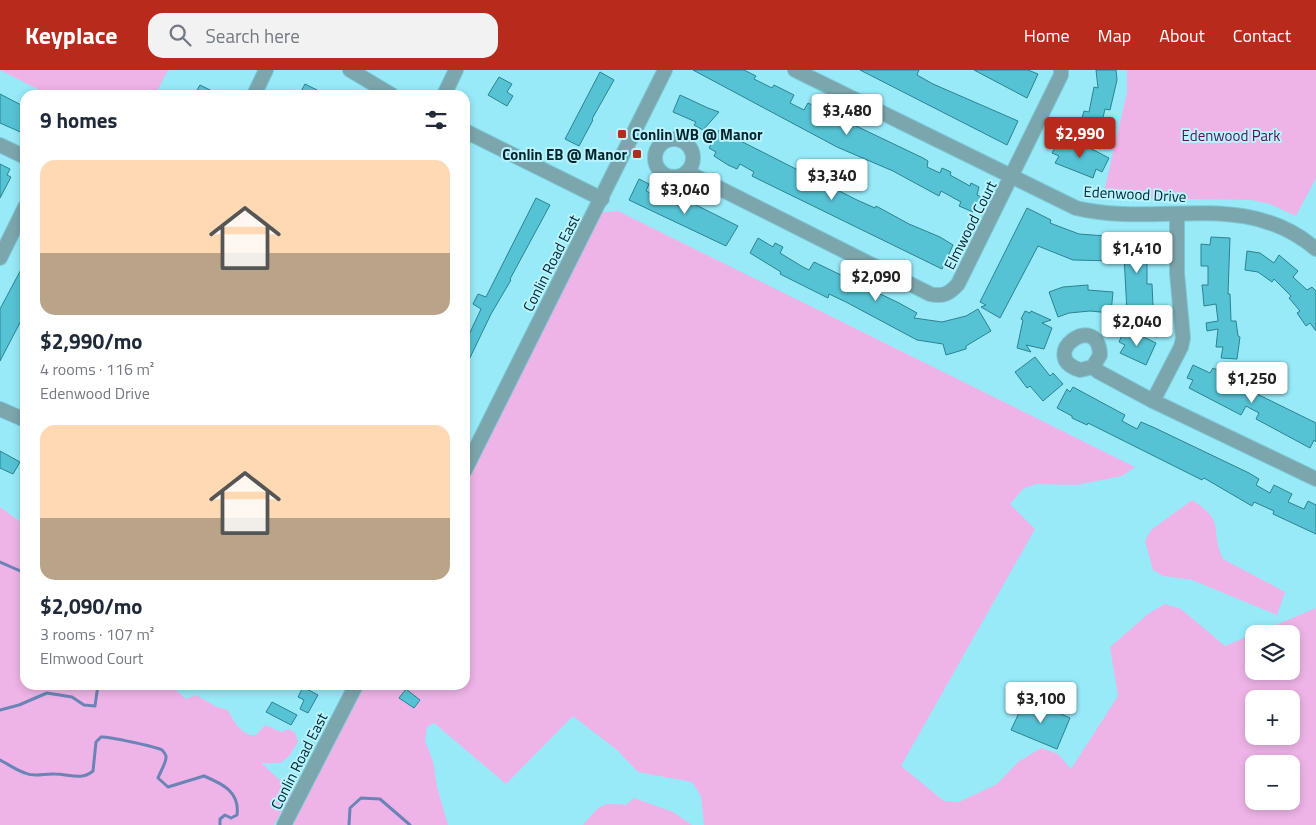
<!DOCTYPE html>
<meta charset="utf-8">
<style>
:root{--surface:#fff;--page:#f2f2f3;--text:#1f2937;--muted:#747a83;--accent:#b82b1c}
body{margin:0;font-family:"Titillium Web",sans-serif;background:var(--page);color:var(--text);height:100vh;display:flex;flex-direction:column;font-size:19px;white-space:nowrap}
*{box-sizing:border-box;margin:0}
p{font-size:16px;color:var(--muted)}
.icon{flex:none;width:28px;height:28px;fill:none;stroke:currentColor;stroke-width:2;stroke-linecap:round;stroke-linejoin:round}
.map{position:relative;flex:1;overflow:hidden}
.details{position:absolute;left:20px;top:20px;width:450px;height:600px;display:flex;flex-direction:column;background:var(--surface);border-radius:15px;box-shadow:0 2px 8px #0003}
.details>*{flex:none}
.tools{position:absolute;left:1245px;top:555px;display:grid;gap:10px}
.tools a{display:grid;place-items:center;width:55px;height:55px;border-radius:10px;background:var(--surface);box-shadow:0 2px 8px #0003;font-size:25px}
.price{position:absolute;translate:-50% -42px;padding:0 11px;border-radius:5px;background:#fff;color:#222;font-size:16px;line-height:32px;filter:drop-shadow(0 1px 2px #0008)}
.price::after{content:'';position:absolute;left:50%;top:30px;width:15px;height:11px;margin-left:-8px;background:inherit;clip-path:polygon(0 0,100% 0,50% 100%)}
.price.current{background:var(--accent);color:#fff}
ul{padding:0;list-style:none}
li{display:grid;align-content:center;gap:10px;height:265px;padding:0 20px}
li span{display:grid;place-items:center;height:155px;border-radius:15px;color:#555}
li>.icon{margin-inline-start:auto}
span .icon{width:90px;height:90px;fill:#fffc;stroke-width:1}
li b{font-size:21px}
h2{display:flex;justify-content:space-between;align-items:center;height:60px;padding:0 20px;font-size:21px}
header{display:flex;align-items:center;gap:30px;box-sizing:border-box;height:70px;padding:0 25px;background:var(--accent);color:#fff}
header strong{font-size:24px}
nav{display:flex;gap:28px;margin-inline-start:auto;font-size:18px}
.search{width:350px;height:45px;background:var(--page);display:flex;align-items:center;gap:12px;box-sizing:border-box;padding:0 18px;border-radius:15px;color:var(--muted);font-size:19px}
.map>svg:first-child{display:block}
.green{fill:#eeb4e7;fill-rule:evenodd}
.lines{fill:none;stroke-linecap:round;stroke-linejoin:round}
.stream{stroke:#6a84b6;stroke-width:3}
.building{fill:#56c3d5;stroke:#2c828f}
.minor-casing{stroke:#7dc7d4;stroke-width:16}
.minor{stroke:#7ca6ad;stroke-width:14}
.poi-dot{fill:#b82b1c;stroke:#b8f3ff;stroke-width:2}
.labels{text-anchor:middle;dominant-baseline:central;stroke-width:4;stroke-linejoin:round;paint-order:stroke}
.poi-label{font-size:15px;font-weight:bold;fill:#01252b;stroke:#b8f3ff;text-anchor:start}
.park-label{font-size:15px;fill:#5a1257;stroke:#b8f3ff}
.street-label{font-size:15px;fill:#01252b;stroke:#b8f3ff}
</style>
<header>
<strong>Keyplace</strong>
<div class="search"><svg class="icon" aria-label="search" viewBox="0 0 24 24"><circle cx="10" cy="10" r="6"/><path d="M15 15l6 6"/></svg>Search here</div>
<nav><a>Home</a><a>Map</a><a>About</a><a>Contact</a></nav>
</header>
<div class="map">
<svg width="1316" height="755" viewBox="0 0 1316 755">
<rect width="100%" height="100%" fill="#98eaf9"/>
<g class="green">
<path d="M 0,0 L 168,0 L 155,25 L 49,25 Z"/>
<path d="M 1127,0 L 1316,0 L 1316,108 L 1296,146 L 1270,134 L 1251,130 L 1133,128 L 1104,122 L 1127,22 Z"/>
<path d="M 618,141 L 1135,397 L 1122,406 L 1076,415 L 1036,414 L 1023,419 L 1010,434 L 1035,459 L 901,696 L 944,731 L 959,732 L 997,714 L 1018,692 L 1041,678 L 1058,684 L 1071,699 L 1118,626 L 1110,577 L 1149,543 L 1165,534 L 1181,539 L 1225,576 L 1254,564 L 1254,601 L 1291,601 L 1291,564 L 1255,564 L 1316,538 L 1316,755 L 704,755 L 701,726 L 692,712 L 638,702 L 617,680 L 573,646 L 506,714 L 434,653 L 427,657 L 425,671 L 433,691 L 437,717 L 448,755 L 293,755 L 311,709 L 356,615 L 465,615 L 465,404 L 596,143 ZM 1254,629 L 1291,629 L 1291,666 L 1254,666 ZM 1254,694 L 1291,694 L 1291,731 L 1254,731 Z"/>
<path d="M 1192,430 C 1227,452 1209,459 1223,489 L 1285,522 L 1277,545 L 1192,510 L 1163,506 L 1153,500 L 1145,471 L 1151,460 Z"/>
<path d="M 0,437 L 25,455 L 25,615 L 170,615 L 186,629 L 196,625 L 217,637 L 228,640 C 233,651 242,666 256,665 L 265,655 L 281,662 L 289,659 L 295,663 L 298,672 L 290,685 L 281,693 L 261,693 L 293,722 L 274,755 L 0,755 Z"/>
<path d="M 634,728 L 673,742 L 692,755 L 583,755 C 600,736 599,732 626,735 Z"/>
</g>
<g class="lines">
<g class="stream">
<path d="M 0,492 L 25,503"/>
<path d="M 0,640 L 19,635 L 47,623 L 72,627 L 84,635 L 95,636 L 98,615"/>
<path d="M 0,690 C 8,694 16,700 25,703 C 36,708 44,703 55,704 C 69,704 81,711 93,701 L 96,672 L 101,667 C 107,666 157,677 162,680 C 164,682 165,683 166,686 C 167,692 160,702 158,708 L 168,717 L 204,706 C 223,714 240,722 237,745 L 231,748 L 225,745 L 220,749 L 220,755"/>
<path d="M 349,755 L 350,738 L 361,728 L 380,729 L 410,755"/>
</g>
</g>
<g class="building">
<path d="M 693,0 L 744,0 L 756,6 L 754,9 L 772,18 L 774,15 L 794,25 L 790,33 L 804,40 L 808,33 L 923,88 L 928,91 L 927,97 L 940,103 L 942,98 L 951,102 L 950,105 L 970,116 L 971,113 L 979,117 L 977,125 L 981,127 L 973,142 L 959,136 L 961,132 L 941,121 L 939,126 L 893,101 L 837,77 Z"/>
<path d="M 860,0 L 919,0 L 917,5 L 933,14 L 1018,51 L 1007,75 Z"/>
<path d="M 974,0 L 1028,0 L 1038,4 L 1027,28 Z"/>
<path d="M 1096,0 L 1116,0 L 1117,10 L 1110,40 L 1105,39 L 1099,64 L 1079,59 L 1084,41 L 1089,42 L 1094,17 L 1098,18 Z"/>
<path d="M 600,2 L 614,10 L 592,49 L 593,50 L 579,76 L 565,69 Z"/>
<path d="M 499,7 L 512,14 L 507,22 L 513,26 L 507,36 L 488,25 Z"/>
<path d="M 305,14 L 327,25 L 299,25 Z"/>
<path d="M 200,15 L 220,25 L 194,25 Z"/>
<path d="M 0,24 L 25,37 L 25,64 L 0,53 Z"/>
<path d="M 680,25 L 708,38 L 719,42 L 703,60 L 694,55 L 696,52 L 673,42 Z"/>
<path d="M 719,60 L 857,130 L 875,138 L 876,136 L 909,154 L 940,167 L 953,175 L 942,199 L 762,111 L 752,106 L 754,102 L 740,94 L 737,99 L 728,95 L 714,86 L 716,82 L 709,78 Z"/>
<path d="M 1059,71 L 1076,79 L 1080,73 L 1109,88 L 1102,102 L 1096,99 L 1093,108 L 1055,93 L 1059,86 L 1052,83 Z"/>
<path d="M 0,94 L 10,99 L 7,105 L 11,107 L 0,128 Z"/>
<path d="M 639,109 L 649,114 L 646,121 L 661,128 L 663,123 L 672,127 L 670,132 L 686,139 L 690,132 L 738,156 L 726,176 L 629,130 Z"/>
<path d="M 536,128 L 550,135 L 510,209 L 511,210 L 491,244 L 465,298 L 465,273 L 481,239 L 473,234 L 478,224 L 486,227 Z"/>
<path d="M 1027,138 L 1051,150 L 1050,153 L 1079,164 L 1106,166 L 1106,175 L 1117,175 L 1116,191 L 1073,190 L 1038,176 L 1000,248 L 981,237 L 986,235 L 980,232 Z"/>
<path d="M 1123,167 L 1151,167 L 1150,193 L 1147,193 L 1147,214 L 1152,214 L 1153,236 L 1144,237 L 1144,246 L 1135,247 L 1135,242 L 1127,242 Z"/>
<path d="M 1211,167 L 1230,168 L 1228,224 L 1230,224 L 1231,251 L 1236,251 L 1238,266 L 1240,267 L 1237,289 L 1221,288 L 1223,277 L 1216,277 L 1218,259 L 1207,261 L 1206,253 L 1218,251 L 1216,234 L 1204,236 L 1203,224 L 1202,215 L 1208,215 L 1208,196 L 1201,196 L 1201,174 L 1210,175 Z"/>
<path d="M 758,168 L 773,177 L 775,173 L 783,177 L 780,183 L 803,197 L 809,200 L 814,192 L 899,233 L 917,243 L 914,248 L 942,252 L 966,246 L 978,239 L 991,261 L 966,276 L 966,279 L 946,285 L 943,274 L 917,270 L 846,232 L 829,224 L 828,228 L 780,204 L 781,202 L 750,183 Z"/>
<path d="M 1247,181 L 1260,183 L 1274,193 L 1279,185 L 1298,201 L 1293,207 L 1307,220 L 1312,217 L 1316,221 L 1316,261 L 1310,253 L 1306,256 L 1297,243 L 1300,241 L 1289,228 L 1291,226 L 1274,209 L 1272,212 L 1258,202 L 1245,200 Z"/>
<path d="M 25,192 L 25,243 L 0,291 L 0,239 Z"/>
<path d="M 1088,215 L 1088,220 L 1113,222 L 1111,243 L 1090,241 L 1069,243 L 1058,247 L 1049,222 L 1063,217 Z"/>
<path d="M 1025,241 L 1030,243 L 1031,241 L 1051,250 L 1042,253 L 1052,258 L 1044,279 L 1026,275 L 1031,282 L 1017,278 L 1023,250 L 1021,249 Z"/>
<path d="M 1125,258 L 1156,273 L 1146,295 L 1120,283 L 1125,275 L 1119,272 Z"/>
<path d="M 1035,287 L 1050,306 L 1053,303 L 1063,314 L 1043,331 L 1030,316 L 1027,318 L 1015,302 Z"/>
<path d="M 1193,295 L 1210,303 L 1213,298 L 1230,306 L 1260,322 L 1259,325 L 1316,353 L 1316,372 L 1314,370 L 1310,378 L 1256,349 L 1259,343 L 1246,336 L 1241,345 L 1189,318 L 1193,310 L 1187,308 Z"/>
<path d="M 1073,317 L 1125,345 L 1122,351 L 1137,359 L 1141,352 L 1155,358 L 1249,403 L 1259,409 L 1256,415 L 1270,423 L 1274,415 L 1292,424 L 1288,432 L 1304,439 L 1308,431 L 1316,435 L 1316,464 L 1273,444 L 1274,441 L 1254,432 L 1252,436 L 1204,408 L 1202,410 L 1088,353 L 1087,355 L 1072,348 L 1072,346 L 1057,338 L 1067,319 L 1070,322 Z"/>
<path d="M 0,381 L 20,392 L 13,404 L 0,398 Z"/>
<path d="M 303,617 L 318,625 L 308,643 L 300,639 L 304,630 L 298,627 Z"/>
<path d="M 406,619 L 420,630 L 414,638 L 399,628 Z"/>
<path d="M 1026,628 L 1070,648 L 1057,679 L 1011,660 Z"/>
<path d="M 272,632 L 297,645 L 291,655 L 266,642 Z"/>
</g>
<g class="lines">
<g class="minor-casing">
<g id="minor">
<path d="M 350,0 L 392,25"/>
<path d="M 795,0 L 1076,138 C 1158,158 1245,118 1316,179"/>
<path d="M 254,25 L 266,0"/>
<path d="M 444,25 L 456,0"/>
<path d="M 465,61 L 602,129"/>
<circle cx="674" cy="88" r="19"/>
<path d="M 0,75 L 25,87"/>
<path d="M 687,102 L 930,224 C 943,227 949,224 958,214 L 1061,5 L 1061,0"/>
<path d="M 0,188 L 25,137"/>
<path d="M 1093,297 L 1080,300 C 1036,286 1098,239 1100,285 L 1093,297 L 1099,302 L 1153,331 L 1316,409"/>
<path d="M 1153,331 L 1181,277 L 1183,268 L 1177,203 L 1177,144"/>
<path d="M 0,339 L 25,350"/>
<path d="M 465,400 L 665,0"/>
<path d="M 284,755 L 356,615"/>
</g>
</g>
<use href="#minor" class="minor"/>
</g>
<g class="poi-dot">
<rect x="617" y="59" width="10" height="10" rx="2.5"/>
<rect x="632" y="79" width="10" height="10" rx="2.5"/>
</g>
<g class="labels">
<g class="poi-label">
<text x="632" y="64">Conlin WB @ Manor</text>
<text x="627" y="84" text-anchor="end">Conlin EB @ Manor</text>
</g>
<g class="park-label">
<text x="1231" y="65">Edenwood Park</text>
</g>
<g class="street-label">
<text transform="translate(1135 124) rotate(3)">Edenwood Drive</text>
<text transform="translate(970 155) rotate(-63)">Elmwood Court</text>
<text transform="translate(551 193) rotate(-63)">Conlin Road East</text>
<text transform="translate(299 691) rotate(-63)">Conlin Road East</text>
</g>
</g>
</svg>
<div class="tools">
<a><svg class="icon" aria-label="layers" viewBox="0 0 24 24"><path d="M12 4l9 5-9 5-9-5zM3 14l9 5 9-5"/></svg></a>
<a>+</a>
<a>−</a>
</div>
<b class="price" style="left:847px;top:66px">$3,480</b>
<b class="price current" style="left:1080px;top:89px">$2,990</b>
<b class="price" style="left:832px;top:131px">$3,340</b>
<b class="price" style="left:685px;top:145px">$3,040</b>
<b class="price" style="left:1137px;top:204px">$1,410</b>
<b class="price" style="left:876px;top:232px">$2,090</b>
<b class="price" style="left:1137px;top:277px">$2,040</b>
<b class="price" style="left:1252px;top:334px">$1,250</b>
<b class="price" style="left:1041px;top:654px">$3,100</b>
<section class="details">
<h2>9 homes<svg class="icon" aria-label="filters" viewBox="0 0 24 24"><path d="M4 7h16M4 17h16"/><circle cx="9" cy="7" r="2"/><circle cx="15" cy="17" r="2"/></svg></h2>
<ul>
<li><span style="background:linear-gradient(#ffd9b3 60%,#b9a48a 0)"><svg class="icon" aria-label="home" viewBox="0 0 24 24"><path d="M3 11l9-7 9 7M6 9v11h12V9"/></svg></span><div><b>$2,990/mo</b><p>4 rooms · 116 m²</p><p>Edenwood Drive</p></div></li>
<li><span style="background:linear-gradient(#ffd9b3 60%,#b9a48a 0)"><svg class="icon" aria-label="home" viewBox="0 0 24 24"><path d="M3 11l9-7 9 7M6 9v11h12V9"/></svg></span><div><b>$2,090/mo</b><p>3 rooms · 107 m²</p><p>Elmwood Court</p></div></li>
</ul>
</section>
</div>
